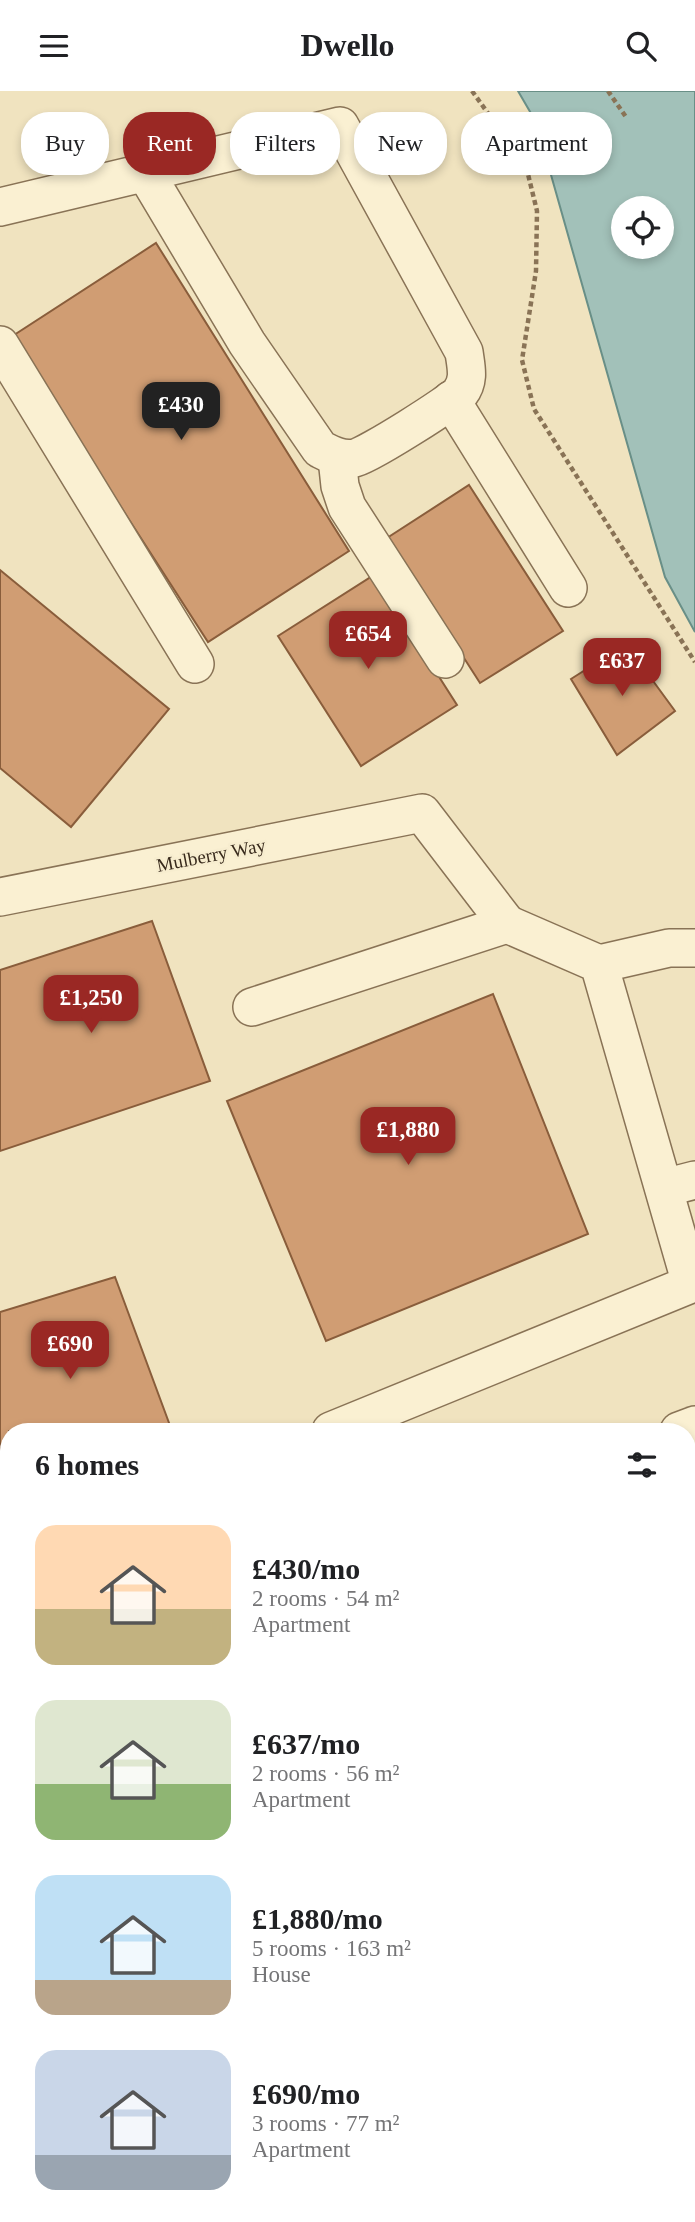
<!DOCTYPE html>
<meta charset="utf-8">
<style>
:root{--surface:#fff;--page:#f2f2f2;--text:#202124;--muted:#757577;--accent:#9a2824}
body{margin:0;font-family:Georgia,serif;background:var(--page);color:var(--text);height:100vh;display:flex;flex-direction:column;font-size:26px;white-space:nowrap}
*{box-sizing:border-box;margin:0}
p{font-size:23px;color:var(--muted)}
.icon{flex:none;width:38px;height:38px;fill:none;stroke:currentColor;stroke-width:2;stroke-linecap:round;stroke-linejoin:round}
.map{position:relative;flex:1;overflow:hidden}
.panel{position:absolute;left:0px;top:1332px;width:696px;height:800px;display:flex;flex-direction:column;background:var(--surface);border-radius:28px 28px 0 0;box-shadow:0 4px 10px #0003}
.panel>*{flex:none}
.top-card{position:absolute;left:21px;top:21px;width:654px;height:63px;display:flex;gap:14px}
.controls{position:absolute;left:611px;top:105px;display:grid;gap:14px}
.controls a{display:grid;place-items:center;width:63px;height:63px;border-radius:50%;background:var(--surface);box-shadow:0 4px 10px #0003;font-size:35px}
.price{position:absolute;translate:-50% -60px;padding:0 16px;border-radius:14px;background:var(--accent);color:#fff;font-size:23px;line-height:46px;filter:drop-shadow(0 2px 4px #0008)}
.price::after{content:'';position:absolute;left:50%;top:42px;width:21px;height:16px;margin-left:-10px;background:inherit;clip-path:polygon(0 0,100% 0,50% 100%)}
.price.on{background:#222;color:#fff}
ul{padding:0;list-style:none}
li{display:flex;align-items:center;gap:21px;height:175px;padding:0 35px}
li span{display:grid;place-items:center;flex:none;width:196px;height:140px;border-radius:21px;color:#555}
li>.icon{margin-inline-start:auto}
span .icon{width:84px;height:84px;fill:#fffc;stroke-width:1}
li b{font-size:30px}
h2{display:flex;justify-content:space-between;align-items:center;height:84px;padding:0 35px;font-size:30px}
.pill{padding:0 24px;border-radius:28px;background:var(--surface);box-shadow:0 4px 10px #0003;font-size:24px;line-height:63px}
.pill.on{background:var(--accent);color:#fff}
header{display:flex;justify-content:space-between;align-items:center;height:91px;padding:0 35px;background:var(--surface);font-size:32px;font-weight:800}
.map>svg:first-child{display:block}
.water{fill:#a2c1b9;stroke:#698f87;stroke-width:2;fill-rule:evenodd}
.building{fill:#d09d73;stroke:#895d3b;stroke-width:2}
.lines{fill:none;stroke-linecap:round;stroke-linejoin:round}
.minor-casing{stroke:#897356;stroke-width:40}
.path{stroke:#897356;stroke-width:4.5;stroke-dasharray:5 3.5;stroke-linecap:butt}
.minor{stroke:#faf0d2;stroke-width:37}
.labels{text-anchor:middle;dominant-baseline:central;stroke-width:5;stroke-linejoin:round;paint-order:stroke}
.street-label{font-size:19px;fill:#382a1c;stroke:#f7edcf}
</style>
<header><svg class="icon" aria-label="menu" viewBox="0 0 24 24"><path d="M4 6h16M4 12h16M4 18h16"/></svg>Dwello<svg class="icon" aria-label="search" viewBox="0 0 24 24"><circle cx="10" cy="10" r="6"/><path d="M15 15l6 6"/></svg></header>
<div class="map">
<svg width="695" height="2131" viewBox="0 0 695 2131">
<rect width="100%" height="100%" fill="#f0e3bf"/>
<path class="water" d="M 518,0 L 695,0 L 695,541 L 665,486 L 536,31 ZM 623,117 L 662,117 L 662,156 L 623,156 Z"/>
<g class="building">
<path d="M 156,152 L 349,460 L 208,551 L 11,246 Z"/>
<path d="M 469,394 L 563,540 L 480,592 L 387,447 Z"/>
<path d="M 0,479 L 169,618 L 71,736 L 0,677 Z"/>
<path d="M 374,484 L 457,614 L 361,675 L 278,545 Z"/>
<path d="M 626,553 L 675,620 L 617,664 L 571,588 Z"/>
<path d="M 152,830 L 210,990 L 0,1060 L 0,879 Z"/>
<path d="M 493,903 L 588,1143 L 326,1250 L 227,1010 Z"/>
<path d="M 115,1186 L 172,1340 L 9,1340 L 9,1547 L 0,1550 L 0,1221 Z"/>
<path d="M 688,1359 L 693,1382 L 695,1381 L 695,1583 L 688,1585 Z"/>
<path d="M 0,1811 L 9,1811 L 9,2001 L 0,2000 Z"/>
</g>
<g class="lines">
<g class="minor-casing">
<g id="minor">
<path d="M 0,116 L 340,35 L 464,261 C 466,276 470,289 460,302 C 454,310 365,366 355,367 C 341,369 332,364 320,358 L 247,252 L 145,81"/>
<path d="M 0,254 L 195,573"/>
<path d="M 451,309 L 568,497"/>
<path d="M 337,367 L 340,395 L 347,416 L 445,568"/>
<path d="M 0,806 L 422,722 L 507,833 L 252,916"/>
<path d="M 599,873 L 669,857 L 695,857"/>
<path d="M 664,1097 L 695,1089"/>
<path d="M 331,1340 L 691,1193 L 599,873 L 507,833"/>
<path d="M 679,1340 L 695,1334"/>
<path d="M 0,1599 L 9,1596"/>
<path d="M 0,1744 L 9,1745"/>
<path d="M 0,2100 L 9,2103"/>
<path d="M 54,2123 L 64,2131"/>
<path d="M 140,2131 L 146,2123"/>
</g>
</g>
<g class="path">
<path d="M 472,0 L 526,75 L 537,120 L 536,180 L 522,269 L 534,318 L 695,571"/>
<path d="M 608,0 L 626,26"/>
</g>
<use href="#minor" class="minor"/>
</g>
<g class="labels">
<g class="street-label">
<text transform="translate(211 764) rotate(-11)">Mulberry Way</text>
</g>
</g>
</svg>
<div class="controls">
<a><svg class="icon" aria-label="locate" viewBox="0 0 24 24"><circle cx="12" cy="12" r="6"/><path d="M12 2v4M12 18v4M2 12h4M18 12h4"/></svg></a>
</div>
<b class="price on" style="left:181px;top:351px">£430</b>
<b class="price" style="left:368px;top:580px">£654</b>
<b class="price" style="left:622px;top:607px">£637</b>
<b class="price" style="left:91px;top:944px">£1,250</b>
<b class="price" style="left:408px;top:1076px">£1,880</b>
<b class="price" style="left:70px;top:1290px">£690</b>
<div class="top-card">
<a class="pill">Buy</a>
<a class="pill on">Rent</a>
<a class="pill">Filters</a>
<a class="pill">New</a>
<a class="pill">Apartment</a>
</div>
<section class="panel">
<h2>6 homes<svg class="icon" aria-label="filters" viewBox="0 0 24 24"><path d="M4 7h16M4 17h16"/><circle cx="9" cy="7" r="2"/><circle cx="15" cy="17" r="2"/></svg></h2>
<ul>
<li><span style="background:linear-gradient(#ffd9b3 60%,#c2b280 0)"><svg class="icon" aria-label="home" viewBox="0 0 24 24"><path d="M3 11l9-7 9 7M6 9v11h12V9"/></svg></span><div><b>£430/mo</b><p>2 rooms · 54 m²</p><p>Apartment</p></div></li>
<li><span style="background:linear-gradient(#dfe7d0 60%,#8fb573 0)"><svg class="icon" aria-label="home" viewBox="0 0 24 24"><path d="M3 11l9-7 9 7M6 9v11h12V9"/></svg></span><div><b>£637/mo</b><p>2 rooms · 56 m²</p><p>Apartment</p></div></li>
<li><span style="background:linear-gradient(#bfe0f5 75%,#b9a48a 0)"><svg class="icon" aria-label="home" viewBox="0 0 24 24"><path d="M3 11l9-7 9 7M6 9v11h12V9"/></svg></span><div><b>£1,880/mo</b><p>5 rooms · 163 m²</p><p>House</p></div></li>
<li><span style="background:linear-gradient(#c9d6e8 75%,#9aa5b1 0)"><svg class="icon" aria-label="home" viewBox="0 0 24 24"><path d="M3 11l9-7 9 7M6 9v11h12V9"/></svg></span><div><b>£690/mo</b><p>3 rooms · 77 m²</p><p>Apartment</p></div></li>
</ul>
</section>
</div>
